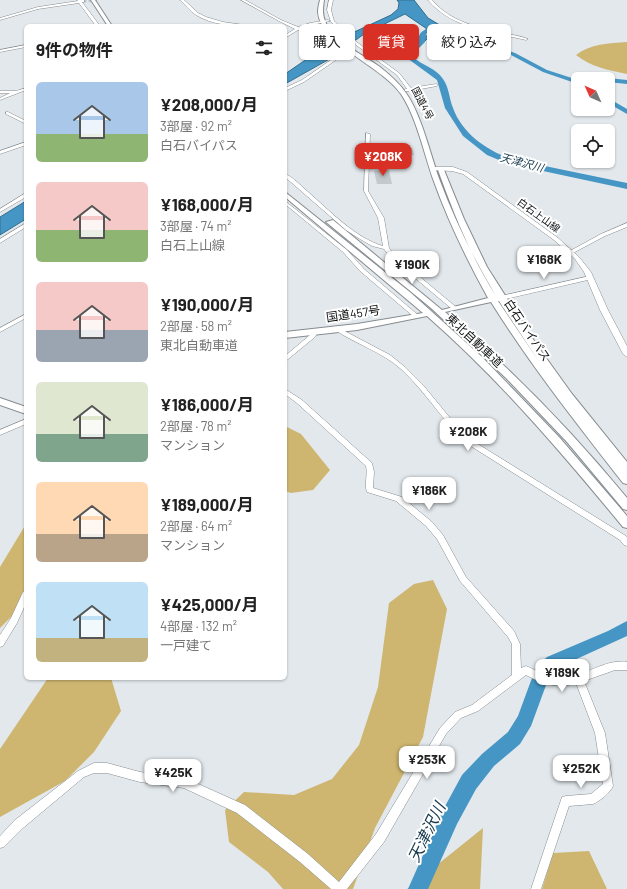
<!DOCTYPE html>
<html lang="ja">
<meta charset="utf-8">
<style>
:root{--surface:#fff;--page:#f6f6f6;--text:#222;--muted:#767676;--accent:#d93025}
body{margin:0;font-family:Barlow,"Noto Sans JP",sans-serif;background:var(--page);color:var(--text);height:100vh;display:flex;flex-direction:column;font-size:15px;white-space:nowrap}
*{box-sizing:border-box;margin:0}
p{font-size:13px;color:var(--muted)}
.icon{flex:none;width:22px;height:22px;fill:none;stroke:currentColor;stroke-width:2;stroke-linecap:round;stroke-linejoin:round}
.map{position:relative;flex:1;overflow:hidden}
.side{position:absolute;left:24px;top:24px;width:263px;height:656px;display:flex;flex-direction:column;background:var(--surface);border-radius:6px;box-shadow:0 1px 3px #0004}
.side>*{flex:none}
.hud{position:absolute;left:299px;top:24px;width:268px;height:36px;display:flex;gap:8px}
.needle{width:26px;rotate:315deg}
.tools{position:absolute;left:571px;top:72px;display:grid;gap:8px}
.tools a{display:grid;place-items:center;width:44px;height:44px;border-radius:6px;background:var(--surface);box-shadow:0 1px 3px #0004;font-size:20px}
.price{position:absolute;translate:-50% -34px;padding:0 9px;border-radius:8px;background:#fff;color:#222;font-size:13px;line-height:26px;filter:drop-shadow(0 1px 2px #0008)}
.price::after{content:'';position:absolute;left:50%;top:24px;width:12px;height:9px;margin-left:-6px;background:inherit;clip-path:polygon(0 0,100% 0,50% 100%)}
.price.active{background:var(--accent);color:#fff}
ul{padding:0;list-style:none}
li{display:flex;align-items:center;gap:12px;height:100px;padding:0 12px}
li span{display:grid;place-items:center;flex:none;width:112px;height:80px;border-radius:6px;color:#555}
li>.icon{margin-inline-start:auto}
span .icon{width:48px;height:48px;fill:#fffc;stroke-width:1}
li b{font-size:17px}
h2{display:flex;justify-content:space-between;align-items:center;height:48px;padding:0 12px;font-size:17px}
.chip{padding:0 14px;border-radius:6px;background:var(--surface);box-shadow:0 1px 3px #0004;font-size:14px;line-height:36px}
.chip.active{background:var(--accent);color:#fff}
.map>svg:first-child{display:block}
.green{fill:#cfb670}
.water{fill:#4596c4;stroke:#346e8e}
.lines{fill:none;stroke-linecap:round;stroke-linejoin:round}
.river{fill:#4596c4;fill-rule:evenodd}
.building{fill:#c3c9cd}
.minor-tunnel{stroke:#c2c8cb;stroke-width:3.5;stroke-dasharray:3.5 2;stroke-linecap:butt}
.minor-casing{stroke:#868c8f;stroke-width:1}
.major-casing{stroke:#868c8f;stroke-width:1}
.highway-casing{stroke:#868c8f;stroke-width:2}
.minor{fill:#fff;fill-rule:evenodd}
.major{fill:#fff;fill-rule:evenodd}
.highway{fill:#fff;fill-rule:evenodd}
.labels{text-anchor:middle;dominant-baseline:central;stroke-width:4;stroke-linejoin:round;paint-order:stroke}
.far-street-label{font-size:10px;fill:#0e1011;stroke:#fff}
.far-water-label{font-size:11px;font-style:italic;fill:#16394d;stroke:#fff}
.street-label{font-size:12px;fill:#0e1011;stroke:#fff}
.near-water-label{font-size:16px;font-style:italic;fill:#16394d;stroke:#fff}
</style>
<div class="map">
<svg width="627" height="889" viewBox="0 0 627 889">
<rect width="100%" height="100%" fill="#e2e8ec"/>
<g class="green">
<path d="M 627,42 L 627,74 C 608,70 591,67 576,55 C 590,44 609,43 627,42 Z"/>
<path d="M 285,426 L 301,434 L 330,470 L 313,490 L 291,493 L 285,491 Z"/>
<path d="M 26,524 L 26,597 L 18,610 L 0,628 L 0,567 Z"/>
<path d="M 433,580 L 447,609 L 423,737 L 375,828 L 353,889 L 283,889 L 268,872 L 229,842 L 225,810 L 244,792 L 294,795 L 332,779 L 359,745 L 378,687 L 389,603 L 414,584 Z"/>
<path d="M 48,678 L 111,678 L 121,711 L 94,752 L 65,781 L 0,817 L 0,749 Z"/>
<path d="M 483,828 L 480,889 L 407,889 Z"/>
<path d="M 589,851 L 607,889 L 542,889 L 553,853 Z"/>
</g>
<g class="water">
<path d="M 397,0 L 414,0 L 428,18 L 443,27 L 497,46 L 437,35 L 434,32 L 421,45 L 418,43 L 425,38 L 430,31 L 405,14 L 364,34 L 333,57 L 285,84 L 285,74 L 317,52 L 350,34 L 391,15 L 398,9 L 399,3 Z"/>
<path d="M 26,201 L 26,219 L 0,235 L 0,217 Z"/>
</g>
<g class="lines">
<g class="river">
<path d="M 434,26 L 439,27 L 426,34 L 425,42 L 413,54 L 413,57 C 423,66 436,68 443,79 C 449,87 449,98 453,108 C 462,133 486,150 511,159 L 627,183 L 627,189 L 506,163 L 487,155 L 463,136 L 445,108 L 437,80 L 407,58 L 408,53 L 419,42 C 417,31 426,29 434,26 Z"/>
<path d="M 471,37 L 515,53 L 547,70 L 578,80 L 578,84 L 543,72 L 511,55 L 469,40 L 468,39 Z"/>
<path d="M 608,78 L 627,80 L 627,84 L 608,82 L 608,79 L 605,79 Z"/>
<path d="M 608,98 L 627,109 L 627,114 L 608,103 Z"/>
<path d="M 627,621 L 627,636 L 559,667 L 549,677 L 531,726 L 520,744 L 494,766 L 476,789 L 457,824 L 428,889 L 408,889 L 443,810 L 462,775 L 482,754 L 508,732 L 518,716 L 536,667 L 547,657 L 608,631 Z"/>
</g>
</g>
<g class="building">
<path d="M 412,148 L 414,155 L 397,156 L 382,155 L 380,149 Z"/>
<path d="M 389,170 L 392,184 L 377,184 L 374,171 Z"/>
</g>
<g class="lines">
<path class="minor-tunnel" d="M 83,1 L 97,0"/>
<g class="minor-casing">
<g id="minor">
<path d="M 77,0 L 84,0 L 84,2 L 82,2 L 100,26 L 96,26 L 79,3 L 38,9 L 0,20 L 0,18 L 38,7 L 78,1 Z"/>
<path d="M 180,0 L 184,0 L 198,13 L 206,17 L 223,22 L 251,26 C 233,26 212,25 196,15 C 190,11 186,5 180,0 Z"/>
<path d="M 241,0 L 245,0 L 281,20 L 298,27 L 310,23 L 328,20 L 330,21 L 312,25 L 301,29 L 310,31 L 317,30 L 318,32 L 310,33 L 298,30 L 285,38 L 285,35 L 295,29 L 279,21 Z"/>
<path d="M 329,0 L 333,0 L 331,10 L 334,21 L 358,43 L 399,73 L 411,88 L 436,84 L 438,85 L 437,86 L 410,91 L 405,91 L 405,89 L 407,89 L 397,75 L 356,45 L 331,22 L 327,10 Z"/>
<path d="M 428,0 L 432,0 C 451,22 476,27 504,33 C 512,35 521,36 528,39 L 526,40 C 492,32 452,29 428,0 Z"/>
<path d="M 26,45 L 26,47 L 0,52 L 0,50 Z"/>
<path d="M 341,53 L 357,53 L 359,54 L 357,55 L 343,55 L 304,82 L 285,91 L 285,88 L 302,80 Z"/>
<path d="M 26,88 L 26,90 L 0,100 L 0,98 L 10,93 L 0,93 L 0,91 L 16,91 Z"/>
<path d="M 6,112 L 8,112 L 26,121 L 26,124 L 6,114 Z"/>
<path d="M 366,133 L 370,134 L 368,191 L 384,218 L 389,248 L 395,256 L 456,307 L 456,309 L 452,309 L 391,258 L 384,249 L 372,246 L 360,239 L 346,230 L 285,177 L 285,174 C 293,177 300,185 307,191 C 329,210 355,238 383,246 L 378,218 L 364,191 Z"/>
<path d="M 26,142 L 26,145 L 0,154 L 0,151 Z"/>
<path d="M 24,194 L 26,194 L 26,197 L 0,212 L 0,209 Z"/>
<path d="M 285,201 L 347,250 L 364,269 L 418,315 L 418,317 L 414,317 L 360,271 L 343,252 L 285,204 Z"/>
<path d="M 26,223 L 26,227 L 0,243 L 0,239 Z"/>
<path d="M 627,223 L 627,227 L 605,236 L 573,253 L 571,254 L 568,252 L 601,234 Z"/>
<path d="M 590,276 L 592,277 L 592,279 L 501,300 L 498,298 L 501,296 Z"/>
<path d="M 26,314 L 26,318 L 0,332 L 0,328 Z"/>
<path d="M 337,327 L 390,355 L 405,367 L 423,385 L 455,424 L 473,441 L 626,536 L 627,537 L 627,546 L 624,545 L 620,540 L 469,445 C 443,422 426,392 401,369 C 382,352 356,344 335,330 L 334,329 Z"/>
<path d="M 315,329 L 318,331 L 315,337 L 287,360 L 285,361 L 285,356 L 310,335 L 313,330 Z"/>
<path d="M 285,389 L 302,400 L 372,463 L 374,472 L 373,488 L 402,497 L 432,522 L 443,535 L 466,577 L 514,631 L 520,644 L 521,668 L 526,666 C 536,670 544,676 555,678 C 580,681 603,658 627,662 L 627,670 L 615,670 L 584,681 L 605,733 L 613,786 C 610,793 600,801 593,804 L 569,806 L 541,889 L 531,889 L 562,797 L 566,796 L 591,794 L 603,784 L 595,733 L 576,683 C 558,689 543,684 526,675 L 478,711 L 461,718 L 446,734 L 384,842 L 347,889 L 331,889 L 300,862 L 237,813 L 184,788 L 140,782 L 107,773 L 94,773 L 84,777 L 23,828 L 4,847 L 0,848 L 0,836 L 15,820 L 78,771 L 94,763 L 107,763 L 140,772 L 185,778 L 245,805 L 308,854 L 339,882 L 376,834 L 440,728 L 455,712 L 472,705 L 512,675 L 512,644 L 508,637 L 460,581 L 437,539 L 426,526 L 396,501 L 367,492 C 364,484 368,475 366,466 L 298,404 L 285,394 Z"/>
<path d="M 26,419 L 26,424 L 0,435 L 0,430 Z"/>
<path d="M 26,590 L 26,603 L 17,623 L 3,646 L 0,647 L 0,635 L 11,618 L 23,592 Z"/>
</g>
</g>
<g class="major-casing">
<path id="major" d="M 433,167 L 453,167 L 467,172 L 558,238 L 579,257 L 591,272 L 608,310 L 627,346 L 627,357 L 623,354 L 600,310 L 584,272 L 575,259 L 554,240 L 463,174 L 452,171 L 431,170 L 431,168 Z"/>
</g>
<g class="highway-casing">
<g id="highway">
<path d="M 91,0 L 95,0 L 112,26 L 108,26 Z"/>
<path d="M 320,0 L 324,0 C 323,8 322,13 325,21 C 332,41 364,55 380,67 C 390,75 399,83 406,93 C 422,116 430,154 440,181 C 455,221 474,259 496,296 C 471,257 454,214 438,170 L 439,169 L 444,170 L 464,219 L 487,267 L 536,344 L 572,394 L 627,462 L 627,484 L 623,483 C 577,424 531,366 491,302 L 445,312 C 511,369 572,431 627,498 L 627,510 L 623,509 L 567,442 L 506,378 L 431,308 L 326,222 L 333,220 L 442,310 L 488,298 C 467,260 448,221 433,179 C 424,153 416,116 401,94 C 382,66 320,44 318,12 C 318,8 319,4 320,0 ZM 498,301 L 499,301 L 540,363 Z"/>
<path d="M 285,192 L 411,293 L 482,357 L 559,437 L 627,516 L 627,528 L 623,527 C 562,453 500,380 427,316 L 357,330 L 285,338 L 285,332 L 357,324 L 423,313 L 285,197 Z"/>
<path d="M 0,398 L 26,407 L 26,414 L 0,405 Z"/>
</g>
</g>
<use href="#minor" class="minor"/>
<use href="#major" class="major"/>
<use href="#highway" class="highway"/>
</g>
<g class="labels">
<g class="far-street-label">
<text transform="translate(423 103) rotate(62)">国道4号</text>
<text transform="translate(539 215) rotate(36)">白石上山線</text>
</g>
<g class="far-water-label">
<text transform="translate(522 162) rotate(15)">天津沢川</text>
</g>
<g class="street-label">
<text transform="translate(353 313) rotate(-8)">国道457号</text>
<text transform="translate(528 330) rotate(56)">白石バイパス</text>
<text transform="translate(475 340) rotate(43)">東北自動車道</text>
</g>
<g class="near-water-label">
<text transform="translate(426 832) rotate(-64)">天津沢川</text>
</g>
</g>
</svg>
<div class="tools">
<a><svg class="needle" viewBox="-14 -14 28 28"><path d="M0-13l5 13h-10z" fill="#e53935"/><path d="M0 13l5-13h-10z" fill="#767676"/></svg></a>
<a><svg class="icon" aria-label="locate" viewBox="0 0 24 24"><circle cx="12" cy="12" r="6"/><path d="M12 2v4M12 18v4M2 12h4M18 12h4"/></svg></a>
</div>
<b class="price active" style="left:383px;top:177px">¥208K</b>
<b class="price" style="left:544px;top:280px">¥168K</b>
<b class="price" style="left:412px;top:285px">¥190K</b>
<b class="price" style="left:468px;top:452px">¥208K</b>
<b class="price" style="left:429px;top:511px">¥186K</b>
<b class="price" style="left:562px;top:693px">¥189K</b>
<b class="price" style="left:427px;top:780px">¥253K</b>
<b class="price" style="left:581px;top:789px">¥252K</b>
<b class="price" style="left:173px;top:793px">¥425K</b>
<div class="hud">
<a class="chip">購入</a>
<a class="chip active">賃貸</a>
<a class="chip">絞り込み</a>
</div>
<section class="side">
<h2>9件の物件<svg class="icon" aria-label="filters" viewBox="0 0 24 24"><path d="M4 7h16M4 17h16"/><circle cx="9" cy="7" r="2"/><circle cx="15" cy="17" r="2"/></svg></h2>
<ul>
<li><span style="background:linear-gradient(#a9c7e8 65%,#8fb573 0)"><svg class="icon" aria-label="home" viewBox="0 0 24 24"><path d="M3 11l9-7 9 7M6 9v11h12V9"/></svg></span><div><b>¥208,000/月</b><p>3部屋 · 92 m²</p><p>白石バイパス</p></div></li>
<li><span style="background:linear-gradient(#f6c9c9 60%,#8fb573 0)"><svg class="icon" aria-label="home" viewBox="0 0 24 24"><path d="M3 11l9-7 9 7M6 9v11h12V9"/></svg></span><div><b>¥168,000/月</b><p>3部屋 · 74 m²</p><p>白石上山線</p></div></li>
<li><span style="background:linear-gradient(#f6c9c9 60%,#9aa5b1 0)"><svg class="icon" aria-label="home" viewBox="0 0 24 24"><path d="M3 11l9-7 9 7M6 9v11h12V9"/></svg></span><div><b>¥190,000/月</b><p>2部屋 · 58 m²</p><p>東北自動車道</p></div></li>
<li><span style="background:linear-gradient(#dfe7d0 65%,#7fa58c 0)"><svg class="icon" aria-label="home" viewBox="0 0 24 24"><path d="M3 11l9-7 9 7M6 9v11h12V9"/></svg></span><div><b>¥186,000/月</b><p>2部屋 · 78 m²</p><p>マンション</p></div></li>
<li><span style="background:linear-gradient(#ffd9b3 65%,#b9a48a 0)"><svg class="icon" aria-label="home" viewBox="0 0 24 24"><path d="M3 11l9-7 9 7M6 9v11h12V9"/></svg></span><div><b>¥189,000/月</b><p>2部屋 · 64 m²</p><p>マンション</p></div></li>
<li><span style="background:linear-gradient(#bfe0f5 70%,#c2b280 0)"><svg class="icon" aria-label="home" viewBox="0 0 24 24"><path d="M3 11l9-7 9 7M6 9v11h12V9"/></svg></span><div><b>¥425,000/月</b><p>4部屋 · 132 m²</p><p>一戸建て</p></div></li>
</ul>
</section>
</div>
